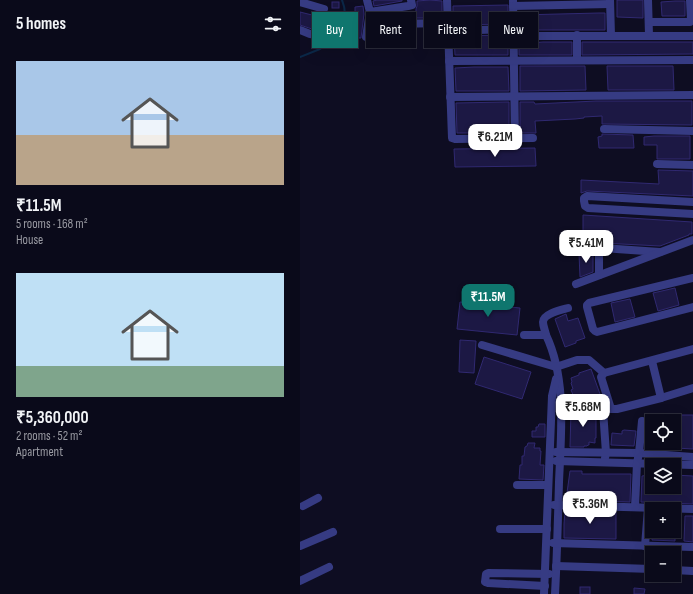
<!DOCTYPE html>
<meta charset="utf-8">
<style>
:root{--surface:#0a0a1a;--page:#131323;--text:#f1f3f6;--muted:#999aa2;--line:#2a2b39;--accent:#0f766e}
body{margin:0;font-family:"Sofia Sans Condensed",sans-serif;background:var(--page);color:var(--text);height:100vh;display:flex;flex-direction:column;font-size:15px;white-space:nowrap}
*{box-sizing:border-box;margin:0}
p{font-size:13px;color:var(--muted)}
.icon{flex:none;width:22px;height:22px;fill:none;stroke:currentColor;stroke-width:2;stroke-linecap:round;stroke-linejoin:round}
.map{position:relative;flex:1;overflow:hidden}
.details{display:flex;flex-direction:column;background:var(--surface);width:300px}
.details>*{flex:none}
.banner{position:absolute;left:12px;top:12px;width:321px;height:36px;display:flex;gap:8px}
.controls{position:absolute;left:345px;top:414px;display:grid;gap:8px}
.controls a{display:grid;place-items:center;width:36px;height:36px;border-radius:0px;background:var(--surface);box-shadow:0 4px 16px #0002,0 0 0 1px var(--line);font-size:20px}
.price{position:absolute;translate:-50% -34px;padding:0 9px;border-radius:8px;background:#fff;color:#222;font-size:13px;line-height:26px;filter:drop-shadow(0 1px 2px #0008)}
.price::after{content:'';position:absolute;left:50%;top:24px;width:12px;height:9px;margin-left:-6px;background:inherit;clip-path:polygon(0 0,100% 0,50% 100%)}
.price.selected{background:var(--accent);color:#fff}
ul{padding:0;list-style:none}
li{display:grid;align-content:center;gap:8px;height:212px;padding:0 16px}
li span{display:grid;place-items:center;height:124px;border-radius:0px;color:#555}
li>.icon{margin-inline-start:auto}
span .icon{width:72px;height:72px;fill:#fffc;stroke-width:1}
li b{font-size:17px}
h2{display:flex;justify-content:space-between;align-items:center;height:48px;padding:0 16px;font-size:17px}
.pill{padding:0 14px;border-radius:0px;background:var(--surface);box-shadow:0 4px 16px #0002,0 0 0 1px var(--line);font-size:14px;line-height:36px}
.pill.selected{background:var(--accent);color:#fff}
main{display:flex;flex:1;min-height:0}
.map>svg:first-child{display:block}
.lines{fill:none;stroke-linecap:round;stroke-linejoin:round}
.stream{stroke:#0b2848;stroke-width:2}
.building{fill:#1c1844;stroke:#302971}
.street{stroke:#363b83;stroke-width:8}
</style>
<main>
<section class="details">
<h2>5 homes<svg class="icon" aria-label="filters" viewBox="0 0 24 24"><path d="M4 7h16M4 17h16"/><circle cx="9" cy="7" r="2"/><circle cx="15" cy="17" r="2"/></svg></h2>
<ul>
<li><span style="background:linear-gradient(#a9c7e8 60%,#b9a48a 0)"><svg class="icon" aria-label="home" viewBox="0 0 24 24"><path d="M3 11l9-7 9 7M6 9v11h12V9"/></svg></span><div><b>₹11.5M</b><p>5 rooms · 168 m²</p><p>House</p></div></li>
<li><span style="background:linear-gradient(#bfe0f5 75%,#7fa58c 0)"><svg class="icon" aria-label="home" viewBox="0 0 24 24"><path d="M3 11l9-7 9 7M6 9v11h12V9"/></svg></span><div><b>₹5,360,000</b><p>2 rooms · 52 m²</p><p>Apartment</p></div></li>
</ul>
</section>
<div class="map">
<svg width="393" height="594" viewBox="0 0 393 594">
<rect width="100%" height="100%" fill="#0e0d22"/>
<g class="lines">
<path class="stream" d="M 0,57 L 20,49 L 41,33 C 45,21 47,12 42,0"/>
</g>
<g class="building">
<path d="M 77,0 L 102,0 L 102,1 L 74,6 L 73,1 Z"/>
<path d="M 130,0 L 142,1 L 142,18 L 116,18 L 116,9 L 117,6 L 117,1 Z"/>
<path d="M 317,0 L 343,0 L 343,18 L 317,17 Z"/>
<path d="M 375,1 L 385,1 L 385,16 L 362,16 L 361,2 Z"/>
<rect x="32" y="2" width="7" height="6"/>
<path d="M 208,5 L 208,24 L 155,25 L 155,20 L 153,20 L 153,6 Z"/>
<path d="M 63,6 L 64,14 L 61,38 L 58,38 L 57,12 L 55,12 L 55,7 Z"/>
<path d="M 0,12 L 24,18 L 21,33 L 15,31 L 12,29 L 0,25 Z"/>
<path d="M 299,13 L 305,13 L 305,30 L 219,30 L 219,15 Z"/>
<path d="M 208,35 L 208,55 L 155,55 L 154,36 Z"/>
<path d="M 243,42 L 272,42 L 272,55 L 219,55 L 219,44 Z"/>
<path d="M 282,42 L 393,42 L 393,54 L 282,55 Z"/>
<path d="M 220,66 L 285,66 L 286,90 L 220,91 Z"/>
<path d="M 307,66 L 373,66 L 374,90 L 308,90 Z"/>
<path d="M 174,67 L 208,67 L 209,91 L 156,91 L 155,68 Z"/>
<path d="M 296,101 L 392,101 L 392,125 L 302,124 L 302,116 L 284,117 L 284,118 L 275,119 L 235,121 L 236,133 L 220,133 L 220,102 L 234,102 L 235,104 Z"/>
<path d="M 206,102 L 209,102 L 209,133 L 157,133 L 156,103 Z"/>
<path d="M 302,134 L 333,135 L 334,148 L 299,148 L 298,137 L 302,136 Z"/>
<path d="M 354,136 L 390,136 L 390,159 L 357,159 L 357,145 L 344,145 L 344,137 Z"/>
<path d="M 235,148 L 236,166 L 155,167 L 154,149 Z"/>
<path d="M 358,170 L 393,171 L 393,196 L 287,191 L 281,193 L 281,180 L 359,184 Z"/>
<path d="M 283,215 L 392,222 L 392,234 L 389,234 L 389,235 L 360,246 L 302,243 L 297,244 L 280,243 L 280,231 L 283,231 Z"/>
<path d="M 279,254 L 293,254 L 293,272 L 280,277 Z"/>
<path d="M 375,288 L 379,305 L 358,311 L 353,293 Z"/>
<path d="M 330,299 L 335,317 L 315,322 L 311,303 Z"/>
<path d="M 160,302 L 220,308 L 217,335 L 157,329 Z"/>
<path d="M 266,314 L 268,321 L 278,318 L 285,338 L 276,341 L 276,343 L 265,347 L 255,319 Z"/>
<path d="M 160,340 L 176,341 L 174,373 L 159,372 Z"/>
<path d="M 184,357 L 231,372 L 222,399 L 175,384 Z"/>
<path d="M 291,369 L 300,394 L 287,399 L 287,396 L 277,399 L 276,396 L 274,397 L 271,390 L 273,389 L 271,383 L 272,382 L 271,378 L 279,375 L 279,373 Z"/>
<path d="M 271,411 L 296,411 L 296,438 L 295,438 L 295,443 L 289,442 L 289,445 L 288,445 L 287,446 L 284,446 L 284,447 L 270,447 Z"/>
<path d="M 377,415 L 393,415 L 393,449 L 376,448 Z"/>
<path d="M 347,422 L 352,422 L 352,446 L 345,446 Z"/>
<path d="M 239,424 L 245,424 L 245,437 L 232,437 L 232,431 L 236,431 L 236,427 L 238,427 Z"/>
<path d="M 324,430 L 336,431 L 334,446 L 311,445 L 312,433 L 322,434 L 322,431 Z"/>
<path d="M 228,443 L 235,443 L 234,448 L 240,448 L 240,451 L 241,451 L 240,465 L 244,465 L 243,480 L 219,479 L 220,465 L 222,465 L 222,456 L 224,456 L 225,447 L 227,446 Z"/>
<path d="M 270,471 L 282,471 L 282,474 L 331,474 L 330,502 L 266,500 Z"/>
<path d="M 349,475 L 352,476 L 352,487 L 374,487 L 374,475 L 393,476 L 393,504 L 341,502 L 342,476 Z"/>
<path d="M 265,511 L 316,512 L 316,539 L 264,538 L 264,524 Z"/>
<path d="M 385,516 L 393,516 L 393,542 L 384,541 Z"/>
<path d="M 353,531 L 375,532 L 375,541 L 352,540 Z"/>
<rect x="280" y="587" width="10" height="7"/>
<path d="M 334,588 L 345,589 L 344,594 L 334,594 Z"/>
</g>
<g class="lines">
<g class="street">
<path d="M 67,0 L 70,12 L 108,6 L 112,5 L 111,0"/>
<path d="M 147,0 L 152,138 L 155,139 L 233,138"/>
<path d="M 213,0 L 215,139"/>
<path d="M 310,0 L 311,35"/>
<path d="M 348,0 L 349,35"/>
<path d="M 0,2 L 24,9"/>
<path d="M 213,6 L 310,4"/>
<path d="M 349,22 L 390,22 L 391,20 L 390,0"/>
<path d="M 88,24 L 148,23"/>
<path d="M 0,30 L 10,34"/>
<path d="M 148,31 L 214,29"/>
<path d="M 277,35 L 277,60"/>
<path d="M 214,36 L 393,36"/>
<path d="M 66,37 L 70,12"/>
<path d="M 149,61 L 393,60"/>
<path d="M 150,97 L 393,95"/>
<path d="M 304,129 L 393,131"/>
<path d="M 357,164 L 393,165"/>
<path d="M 393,202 L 287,196 L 284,198 L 284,201 L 285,206 L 288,208 L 393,214"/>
<path d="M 299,275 L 299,253 L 300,249 L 302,248 L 360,252"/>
<path d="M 393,278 L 289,303 L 287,305 L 287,307 L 293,329 L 295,331 L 297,332 L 393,307"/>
<path d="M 276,284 L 393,240"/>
<path d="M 224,335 L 246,335 C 267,379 261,434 259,482 C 258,519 257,557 255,594"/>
<path d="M 246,335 C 245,330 243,326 243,322 C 243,314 261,310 268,308"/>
<path d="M 182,345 L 256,367 L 277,360 L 289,360 L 304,373"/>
<path d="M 393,349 L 304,373 L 301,377 L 311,409 L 317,409 L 361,398 L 393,388"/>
<path d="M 352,361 L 361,398"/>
<path d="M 303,410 L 306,453 L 305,458"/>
<path d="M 256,452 L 339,453 L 393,457"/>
<path d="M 256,461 L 393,465"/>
<path d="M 217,485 L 248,485"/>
<path d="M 254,505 L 393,509"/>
<path d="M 3,506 L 18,498"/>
<path d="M 335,507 L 337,463 L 339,453 L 342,421"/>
<path d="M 200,529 L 247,529"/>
<path d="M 253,543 L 393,547"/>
<path d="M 0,546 L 33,532"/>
<path d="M 345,546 L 348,508"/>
<path d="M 256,566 L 352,569"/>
<path d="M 374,570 L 393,571"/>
<path d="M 0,581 L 29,567"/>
<path d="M 245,586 L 188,583 L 185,582 L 186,574 L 188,573 L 249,574"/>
<path d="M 244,594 L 252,396 L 256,379"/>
</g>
</g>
</svg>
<div class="controls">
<a><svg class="icon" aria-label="locate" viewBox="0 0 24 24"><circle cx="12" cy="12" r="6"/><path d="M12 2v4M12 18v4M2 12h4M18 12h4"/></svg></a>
<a><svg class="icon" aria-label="layers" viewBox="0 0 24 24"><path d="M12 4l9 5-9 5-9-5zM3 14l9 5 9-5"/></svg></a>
<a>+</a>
<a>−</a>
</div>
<b class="price" style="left:195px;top:158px">₹6.21M</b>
<b class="price" style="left:286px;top:264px">₹5.41M</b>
<b class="price selected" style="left:188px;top:318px">₹11.5M</b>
<b class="price" style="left:283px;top:428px">₹5.68M</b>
<b class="price" style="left:290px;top:525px">₹5.36M</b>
<div class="banner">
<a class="pill selected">Buy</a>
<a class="pill">Rent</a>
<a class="pill">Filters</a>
<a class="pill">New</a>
</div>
</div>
</main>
